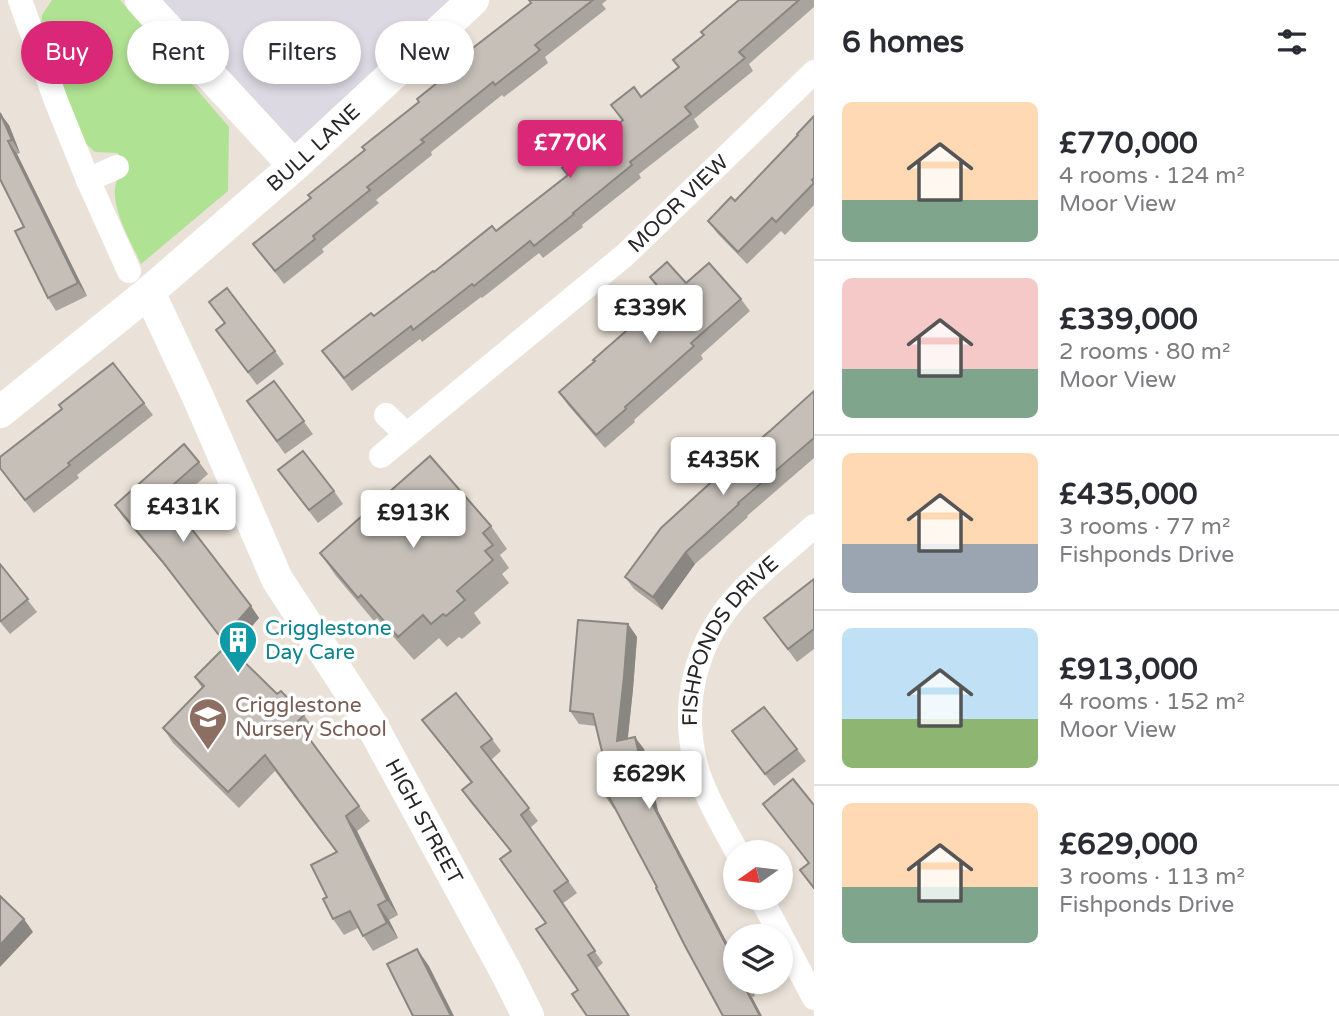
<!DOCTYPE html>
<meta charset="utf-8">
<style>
:root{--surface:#fff;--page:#f2f2f3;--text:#2b2b33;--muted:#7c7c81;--line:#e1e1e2;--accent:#db2777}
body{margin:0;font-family:"Varela Round",sans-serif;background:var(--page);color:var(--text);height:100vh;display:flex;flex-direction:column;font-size:26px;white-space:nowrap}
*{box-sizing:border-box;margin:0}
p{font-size:23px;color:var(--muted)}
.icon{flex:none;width:38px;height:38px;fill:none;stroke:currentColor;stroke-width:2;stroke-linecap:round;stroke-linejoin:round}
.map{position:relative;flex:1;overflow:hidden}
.details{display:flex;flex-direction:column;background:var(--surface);width:525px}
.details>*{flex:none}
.top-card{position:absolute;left:21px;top:21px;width:665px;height:63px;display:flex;gap:14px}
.needle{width:46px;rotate:256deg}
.fabs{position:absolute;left:723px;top:840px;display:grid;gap:14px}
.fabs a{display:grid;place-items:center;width:70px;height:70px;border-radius:50%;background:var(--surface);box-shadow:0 4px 10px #0003;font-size:35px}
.price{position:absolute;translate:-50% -60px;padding:0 16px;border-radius:7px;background:#fff;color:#222;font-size:23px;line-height:46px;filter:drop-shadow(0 2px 4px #0008)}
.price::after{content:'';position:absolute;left:50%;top:42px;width:21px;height:16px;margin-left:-10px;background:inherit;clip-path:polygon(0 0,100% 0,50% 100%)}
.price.current{background:var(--accent);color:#fff}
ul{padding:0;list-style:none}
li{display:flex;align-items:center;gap:21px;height:175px;padding:0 28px}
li+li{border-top:2px solid var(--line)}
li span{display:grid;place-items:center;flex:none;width:196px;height:140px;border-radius:10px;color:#555}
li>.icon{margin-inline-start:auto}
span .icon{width:84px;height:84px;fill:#fffc;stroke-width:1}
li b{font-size:30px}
h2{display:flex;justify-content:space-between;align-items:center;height:84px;padding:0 28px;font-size:30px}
.pill{padding:0 24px;border-radius:32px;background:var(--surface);box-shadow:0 4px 10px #0003;font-size:24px;line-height:63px}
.pill.current{background:var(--accent);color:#fff}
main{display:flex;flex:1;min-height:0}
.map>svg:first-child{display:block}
.industrial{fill:#dcd9e2}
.green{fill:#b0e293}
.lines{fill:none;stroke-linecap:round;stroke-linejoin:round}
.minor{stroke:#fff;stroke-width:24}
.tertiary{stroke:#fff;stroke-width:32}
.wall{fill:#a9a49e}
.shaded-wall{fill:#8a8681}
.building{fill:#c5bfb8;stroke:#8a8681;stroke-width:2}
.labels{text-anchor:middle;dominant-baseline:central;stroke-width:7;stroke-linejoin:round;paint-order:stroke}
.street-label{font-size:21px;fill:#272727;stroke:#fff}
.culture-label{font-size:21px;fill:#0d838f;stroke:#fff;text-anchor:start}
.education-label{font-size:21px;fill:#785e54;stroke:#fff;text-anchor:start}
</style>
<main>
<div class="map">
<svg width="814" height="1016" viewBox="0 0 814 1016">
<rect width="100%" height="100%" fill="#eae2d8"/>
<path class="industrial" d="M 141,0 L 473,0 L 294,166 Z"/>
<path class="green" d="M 52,0 L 120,0 L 229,127 L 228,191 L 141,264 C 131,241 106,202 118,178 C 118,176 124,169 125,168 L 118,153 L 95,152 L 84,142 L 41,27 L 42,15 Z"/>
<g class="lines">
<g class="minor">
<path d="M 20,0 L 56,101 L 88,180 L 129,271"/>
<path d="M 88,180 L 117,167"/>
<path d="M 386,415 L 406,434"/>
<path id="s1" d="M 381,456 L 625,255 L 814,72"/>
<path id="s2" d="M 737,852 C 724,827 708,802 699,775 C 678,709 694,641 742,591 C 764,568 790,548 814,526"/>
<path d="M 761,898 L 814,998"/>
</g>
<g class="tertiary">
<path d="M 141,0 L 294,166"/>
<path id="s3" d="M 149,292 L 198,397 L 277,579 L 370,722 L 506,972 L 528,1016"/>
<path id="s4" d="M 0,412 L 149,292 L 294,166 L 473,0"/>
</g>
</g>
<g class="wall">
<path d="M 529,0 L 607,0 L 602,4 L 606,9 L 545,57 L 548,63 L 504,97 L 502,95 L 431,152 L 432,155 L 376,200 L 379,203 L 322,249 L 324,252 L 284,284 L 253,244 L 311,198 L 531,3 Z"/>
<path d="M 739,0 L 814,0 L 814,7 L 749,64 L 753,71 L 694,119 L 699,127 L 639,174 L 641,178 L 582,225 L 583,227 L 543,258 L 539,253 L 482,298 L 481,297 L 422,342 L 420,339 L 352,391 L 322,351 L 374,316 L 434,272 L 496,231 L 567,175 L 562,168 L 622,121 L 611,105 L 641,97 L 679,68 L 673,60 L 704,35 Z"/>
<path d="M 814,116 L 814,205 L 785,235 L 781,231 L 747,264 L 717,233 L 708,221 L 735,201 L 798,136 Z"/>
<path d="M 9,125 L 20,153 L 17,154 L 87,296 L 56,311 L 48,298 L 24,227 L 0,179 Z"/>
<path d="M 650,277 L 686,283 L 741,299 L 750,311 L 701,355 L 703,359 L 634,420 L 635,422 L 605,448 L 568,405 L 559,392 L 595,361 L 665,297 Z"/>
<path d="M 209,302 L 275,351 L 284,364 L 257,385 L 216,330 L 225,324 Z"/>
<path d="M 274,381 L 313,434 L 285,454 L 247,401 Z"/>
<path d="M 814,391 L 814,458 L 747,516 L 748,517 L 695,564 L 662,610 L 634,589 L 625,577 L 771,430 Z"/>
<path d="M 144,403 L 153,415 L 77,475 L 79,478 L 34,513 L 0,468 Z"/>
<path d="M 199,462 L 208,474 L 173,505 L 259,618 L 232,649 L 277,694 L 304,715 L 315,730 L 308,737 L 370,821 L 357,831 L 398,915 L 389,920 L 398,938 L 373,951 L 358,928 L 344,935 L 333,919 L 327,897 L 336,852 L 275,771 L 239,808 L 173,743 L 163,728 L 202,688 L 195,677 L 226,645 L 171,573 L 123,517 L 115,505 Z"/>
<path d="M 278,470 L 334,491 L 343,504 L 318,523 Z"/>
<path d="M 491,526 L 507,549 L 500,555 L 509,568 L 502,574 L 509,583 L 474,613 L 481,623 L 462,639 L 459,637 L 447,647 L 439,638 L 414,660 L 377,618 L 374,621 L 336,576 L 320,553 Z"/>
<path d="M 0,564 L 37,612 L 10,634 L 0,622 Z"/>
<path d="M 814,579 L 814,649 L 797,662 L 764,618 Z"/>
<path d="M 628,624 L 637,637 L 633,689 L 628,738 L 644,749 L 658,811 L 755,996 L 752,997 L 657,887 L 615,808 L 614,809 L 605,796 L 606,768 L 596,726 L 579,724 L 570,711 Z"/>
<path d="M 422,720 L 492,739 L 501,751 L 491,760 L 538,821 L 530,828 L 577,893 L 562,904 L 603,963 L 597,968 L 578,990 L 510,851 L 471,803 L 462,790 L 471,783 Z"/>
<path d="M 732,731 L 797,749 L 806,761 L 774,786 Z"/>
<path d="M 763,804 L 814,805 L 814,889 L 800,870 L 809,864 Z"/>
</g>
<g class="shaded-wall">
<path d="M 0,113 L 9,125 L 20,153 L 12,140 Z"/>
<path d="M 8,141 L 17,154 L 87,296 L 78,283 Z"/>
<path d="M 686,552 L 695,564 L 662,610 L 653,597 Z"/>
<path d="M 251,606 L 259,618 L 230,651 L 222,639 Z"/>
<path d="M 628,624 L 637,637 L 633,689 L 626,753 L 617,741 Z"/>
<path d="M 635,737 L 644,749 L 658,811 L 735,958 L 735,962 L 649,798 Z"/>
<path d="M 346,816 L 357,831 L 398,915 L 387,900 Z"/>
<path d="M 378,905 L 389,920 L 398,938 L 387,923 Z"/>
<path d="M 24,919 L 33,932 L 0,967 L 0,945 Z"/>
<path d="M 417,949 L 429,966 L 454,1016 L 451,1016 Z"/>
<path d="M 745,982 L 748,982 L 755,996 Z"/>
<path d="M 743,984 L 752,997 L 762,1016 L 760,1016 Z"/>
</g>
<g class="building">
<path d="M 529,0 L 593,0 L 535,45 L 540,50 L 495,85 L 493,82 L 421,140 L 424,142 L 367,187 L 370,190 L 313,236 L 315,239 L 275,271 L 253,244 L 311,198 L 308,195 L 365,150 L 362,147 L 419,102 L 417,99 L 472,55 L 469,51 L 531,3 Z"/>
<path d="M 739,0 L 799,0 L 739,52 L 745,58 L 685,107 L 691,114 L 630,162 L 632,165 L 573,213 L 574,214 L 534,246 L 530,241 L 474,286 L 472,284 L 413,330 L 411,326 L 344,378 L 322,351 L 371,313 L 374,316 L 433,271 L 434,272 L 492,226 L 496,231 L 568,175 L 562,168 L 623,120 L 611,105 L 634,87 L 641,97 L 679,67 L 673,60 L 704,35 L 701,32 Z"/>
<path d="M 0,113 L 12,140 L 8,141 L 78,283 L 48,298 L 15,231 L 24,227 L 0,179 Z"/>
<path d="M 814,116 L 814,178 L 812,180 L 814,183 L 776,222 L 772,218 L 738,252 L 708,221 L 731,197 L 735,201 L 798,135 L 797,134 Z"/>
<path d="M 667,262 L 686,283 L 709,263 L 741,299 L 691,343 L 694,346 L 625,407 L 626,409 L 596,435 L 559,392 L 595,361 L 593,360 L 666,296 L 650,277 Z"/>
<path d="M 227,288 L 275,351 L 248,372 L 216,330 L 225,323 L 209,302 Z"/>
<path d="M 113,363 L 144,403 L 68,463 L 70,465 L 25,500 L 0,468 L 0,457 L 62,409 L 59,405 Z"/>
<path d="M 274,381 L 304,421 L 277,441 L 247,401 Z"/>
<path d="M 814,391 L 814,438 L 738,503 L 739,504 L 686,552 L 653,597 L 625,577 L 661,528 L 731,464 L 771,430 Z"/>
<path d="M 184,444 L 199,462 L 164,493 L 251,606 L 222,639 L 162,561 L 115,505 Z"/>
<path d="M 303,451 L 334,491 L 309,510 L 278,470 Z"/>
<path d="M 430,456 L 491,526 L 483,533 L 493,545 L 485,551 L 493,560 L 457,591 L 465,600 L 446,616 L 443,614 L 431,624 L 423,615 L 398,637 L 361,595 L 358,598 L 320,553 Z"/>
<path d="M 0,564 L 28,599 L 1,621 L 0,620 Z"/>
<path d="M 814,579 L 814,629 L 788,649 L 764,618 Z"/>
<path d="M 578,620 L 628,624 L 624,676 L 617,741 L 635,737 L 649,798 L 735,962 L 735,982 L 745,982 L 746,983 L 743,984 L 760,1016 L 723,1016 L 684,944 L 656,888 L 657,887 L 608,795 L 605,796 L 599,770 L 606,768 L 593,714 L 570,711 Z"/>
<path d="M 227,645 L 277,694 L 281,691 L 304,715 L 297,722 L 359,806 L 346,816 L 387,900 L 378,905 L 387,923 L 363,936 L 350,911 L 333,919 L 323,899 L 327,897 L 311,865 L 337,852 L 265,755 L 228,792 L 163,728 L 204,686 L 195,677 Z"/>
<path d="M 456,693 L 492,739 L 481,747 L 529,808 L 521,815 L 568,881 L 554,891 L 595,951 L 588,955 L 629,1016 L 587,1016 L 572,994 L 578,990 L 536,929 L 546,923 L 500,859 L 511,851 L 462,790 L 472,782 L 422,720 Z"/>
<path d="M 764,707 L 797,749 L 765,774 L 732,731 Z"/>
<path d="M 793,779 L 814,805 L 814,888 L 800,870 L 809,863 L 763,804 Z"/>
<path d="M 0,896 L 24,919 L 0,945 Z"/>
<path d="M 417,949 L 451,1016 L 413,1016 L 387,964 Z"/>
</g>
<defs>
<g id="building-pin" transform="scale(2.0125)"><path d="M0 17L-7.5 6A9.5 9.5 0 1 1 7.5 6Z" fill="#0f9aa8" stroke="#fff"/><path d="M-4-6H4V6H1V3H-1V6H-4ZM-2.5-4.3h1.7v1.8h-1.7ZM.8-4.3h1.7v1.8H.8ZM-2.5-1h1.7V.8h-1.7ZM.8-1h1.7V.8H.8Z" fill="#fff"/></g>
<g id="school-pin" transform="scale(2.0125)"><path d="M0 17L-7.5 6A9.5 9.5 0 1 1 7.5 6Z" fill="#8d6e63" stroke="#fff"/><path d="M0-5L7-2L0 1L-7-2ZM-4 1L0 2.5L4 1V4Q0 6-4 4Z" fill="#fff"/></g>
</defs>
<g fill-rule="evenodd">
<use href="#building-pin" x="238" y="640"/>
<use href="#school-pin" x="208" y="717"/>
</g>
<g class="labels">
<g class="street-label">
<text stroke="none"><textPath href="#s4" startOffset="410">BULL LANE</textPath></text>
<text stroke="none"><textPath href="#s1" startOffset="390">MOOR VIEW</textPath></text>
<text stroke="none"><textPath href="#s2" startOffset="233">FISHPONDS DRIVE</textPath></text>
<text stroke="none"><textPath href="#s3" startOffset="598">HIGH STREET</textPath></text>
</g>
<g class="culture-label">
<text x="265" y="628">Crigglestone<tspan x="265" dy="24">Day Care</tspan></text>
</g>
<g class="education-label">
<text x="235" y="705">Crigglestone<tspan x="235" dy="24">Nursery School</tspan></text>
</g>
</g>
</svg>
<div class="fabs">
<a><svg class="needle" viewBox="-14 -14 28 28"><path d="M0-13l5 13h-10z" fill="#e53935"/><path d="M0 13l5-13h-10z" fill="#7c7c81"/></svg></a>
<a><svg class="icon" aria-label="layers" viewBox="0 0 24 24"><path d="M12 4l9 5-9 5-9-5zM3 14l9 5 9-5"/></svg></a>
</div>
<b class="price current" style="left:570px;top:180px">£770K</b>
<b class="price" style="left:650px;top:345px">£339K</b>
<b class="price" style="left:723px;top:497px">£435K</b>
<b class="price" style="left:183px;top:544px">£431K</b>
<b class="price" style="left:413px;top:550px">£913K</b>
<b class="price" style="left:649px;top:811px">£629K</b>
<div class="top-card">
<a class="pill current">Buy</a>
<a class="pill">Rent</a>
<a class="pill">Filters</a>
<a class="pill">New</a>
</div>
</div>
<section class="details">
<h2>6 homes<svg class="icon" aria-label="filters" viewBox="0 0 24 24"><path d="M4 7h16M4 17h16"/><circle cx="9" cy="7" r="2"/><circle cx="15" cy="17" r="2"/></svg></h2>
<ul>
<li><span style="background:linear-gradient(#ffd9b3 70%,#7fa58c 0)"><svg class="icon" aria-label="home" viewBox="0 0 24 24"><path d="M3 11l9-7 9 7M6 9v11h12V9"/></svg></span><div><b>£770,000</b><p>4 rooms · 124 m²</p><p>Moor View</p></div></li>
<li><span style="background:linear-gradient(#f6c9c9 65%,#7fa58c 0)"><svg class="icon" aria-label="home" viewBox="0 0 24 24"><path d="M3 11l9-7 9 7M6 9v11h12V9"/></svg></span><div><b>£339,000</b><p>2 rooms · 80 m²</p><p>Moor View</p></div></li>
<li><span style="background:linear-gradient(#ffd9b3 65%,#9aa5b1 0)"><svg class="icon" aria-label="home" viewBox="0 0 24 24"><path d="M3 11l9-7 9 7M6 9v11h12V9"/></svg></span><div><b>£435,000</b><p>3 rooms · 77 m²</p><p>Fishponds Drive</p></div></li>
<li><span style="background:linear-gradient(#bfe0f5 65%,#8fb573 0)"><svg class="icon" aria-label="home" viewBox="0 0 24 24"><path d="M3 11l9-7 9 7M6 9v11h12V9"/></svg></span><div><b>£913,000</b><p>4 rooms · 152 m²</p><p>Moor View</p></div></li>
<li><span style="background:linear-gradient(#ffd9b3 60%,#7fa58c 0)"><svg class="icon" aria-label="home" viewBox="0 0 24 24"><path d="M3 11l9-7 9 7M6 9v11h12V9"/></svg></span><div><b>£629,000</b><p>3 rooms · 113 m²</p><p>Fishponds Drive</p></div></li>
</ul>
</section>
</main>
